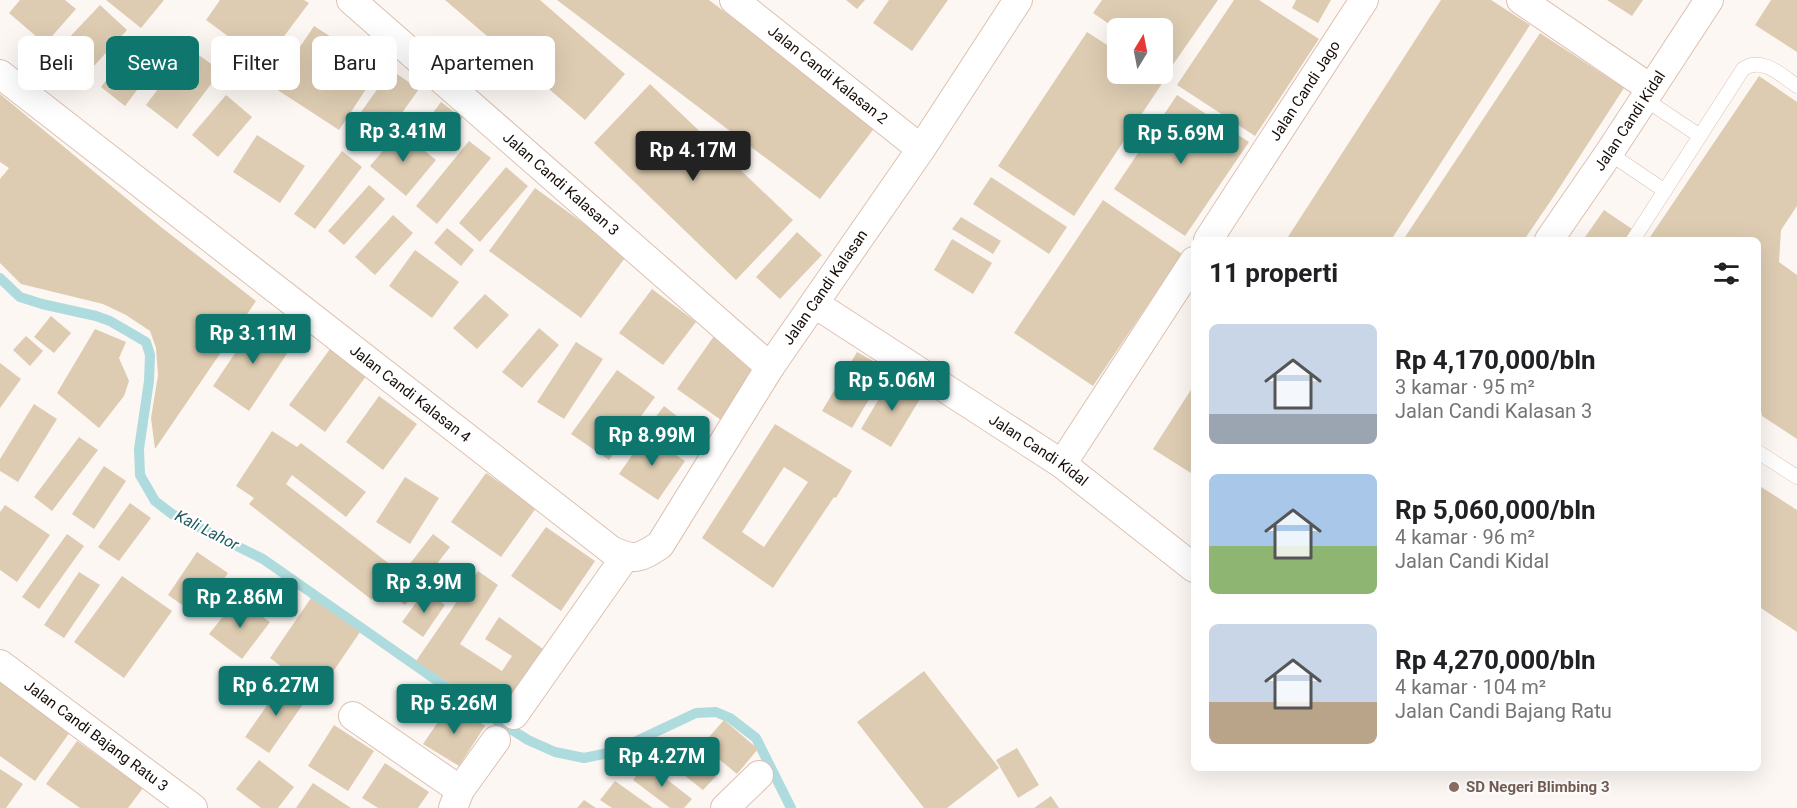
<!DOCTYPE html>
<html lang="id">
<meta charset="utf-8">
<style>
:root{--surface:#fff;--page:#f2f2f2;--text:#202124;--muted:#757577;--accent:#0f766e}
body{margin:0;font-family:Roboto,sans-serif;background:var(--page);color:var(--text);height:100vh;display:flex;flex-direction:column;font-size:22px;white-space:nowrap}
*{box-sizing:border-box;margin:0}
p{font-size:20px;color:var(--muted)}
.icon{flex:none;width:33px;height:33px;fill:none;stroke:currentColor;stroke-width:2;stroke-linecap:round;stroke-linejoin:round}
.map{position:relative;flex:1;overflow:hidden}
.side{position:absolute;left:1191px;top:237px;width:570px;height:534px;display:flex;flex-direction:column;background:var(--surface);border-radius:9px;box-shadow:0 6px 24px #0002}
.side>*{flex:none}
.hud{position:absolute;left:18px;top:36px;width:570px;height:54px;display:flex;gap:12px}
.needle{width:39px;rotate:10deg}
.fabs{position:absolute;left:1107px;top:18px;display:grid;gap:12px}
.fabs a{display:grid;place-items:center;width:66px;height:66px;border-radius:9px;background:var(--surface);box-shadow:0 6px 24px #0002;font-size:30px}
.price{position:absolute;translate:-50% -51px;padding:0 14px;border-radius:6px;background:var(--accent);color:#fff;font-size:20px;line-height:39px;filter:drop-shadow(0 2px 3px #0008)}
.price::after{content:'';position:absolute;left:50%;top:36px;width:18px;height:14px;margin-left:-9px;background:inherit;clip-path:polygon(0 0,100% 0,50% 100%)}
.price.on{background:#222;color:#fff}
ul{padding:0;list-style:none}
li{display:flex;align-items:center;gap:18px;height:150px;padding:0 18px}
li span{display:grid;place-items:center;flex:none;width:168px;height:120px;border-radius:9px;color:#555}
li>.icon{margin-inline-start:auto}
span .icon{width:72px;height:72px;fill:#fffc;stroke-width:1}
li b{font-size:26px}
h2{display:flex;justify-content:space-between;align-items:center;height:72px;padding:0 18px;font-size:26px}
.chip{padding:0 21px;border-radius:9px;background:var(--surface);box-shadow:0 6px 24px #0002;font-size:21px;line-height:54px}
.chip.on{background:var(--accent);color:#fff}
.map>svg:first-child{display:block}
.lines{fill:none;stroke-linecap:round;stroke-linejoin:round}
.stream{stroke:#aedbdd;stroke-width:10}
.building{fill:#ddccb2;fill-rule:evenodd}
.service-casing{stroke:#ddc0b0;stroke-width:15}
.minor-casing{stroke:#ddc0b0;stroke-width:30}
.service{stroke:#fff;stroke-width:14}
.minor{stroke:#fff;stroke-width:28}
.education-dot{fill:#8d6e63;stroke:#fff;stroke-width:2}
.labels{text-anchor:middle;dominant-baseline:central;stroke-width:4.5;stroke-linejoin:round;paint-order:stroke}
.street-label{font-size:15px;fill:#180e09;stroke:#fff}
.education-label{font-size:15px;font-weight:bold;fill:#785e54;stroke:#fff;text-anchor:start}
.water-label{font-size:16px;font-style:italic;fill:#1f5b5e;stroke:#fff}
</style>
<div class="map">
<svg width="1797" height="808" viewBox="0 0 1797 808">
<rect width="100%" height="100%" fill="#fdf7f4"/>
<g class="lines">
<path class="stream" d="M 0,278 L 20,297 L 42,304 L 96,316 L 110,321 L 146,342 L 150,355 L 149,381 L 139,449 L 140,475 L 155,501 L 172,514 L 263,559 L 469,703 L 528,740 L 555,752 L 584,758 L 613,752 L 696,713 L 716,712 L 730,718 L 756,738 L 791,808"/>
</g>
<g class="building">
<path d="M 20,0 L 65,0 L 76,9 L 45,44 L 9,13 Z"/>
<path d="M 106,0 L 164,0 L 141,28 Z"/>
<path d="M 220,0 L 304,0 L 309,3 L 264,63 L 206,20 Z"/>
<path d="M 445,0 L 540,0 L 625,74 L 585,120 Z"/>
<path d="M 557,0 L 709,0 L 876,126 L 820,199 Z"/>
<path d="M 846,0 L 865,0 L 857,9 Z"/>
<path d="M 889,0 L 948,0 L 912,51 L 873,23 Z"/>
<path d="M 1102,0 L 1218,0 L 1172,66 L 1162,60 L 1162,28 L 1118,28 L 1118,30 L 1093,13 Z"/>
<path d="M 1234,0 L 1259,0 L 1319,39 L 1255,136 L 1177,85 Z"/>
<path d="M 1296,0 L 1331,0 L 1318,23 L 1292,8 Z"/>
<path d="M 1441,0 L 1491,0 L 1530,25 L 1391,240 L 1286,240 Z"/>
<path d="M 1607,0 L 1643,0 L 1632,16 Z"/>
<path d="M 1771,0 L 1797,0 L 1797,52 L 1755,25 Z"/>
<path d="M 100,5 L 127,30 L 92,68 L 64,43 Z"/>
<path d="M 314,26 L 380,68 L 339,130 L 273,87 Z"/>
<path d="M 1087,32 L 1118,52 L 1118,74 L 1150,74 L 1163,82 L 1074,216 L 998,166 Z"/>
<path d="M 1540,33 L 1624,88 L 1556,193 L 1524,240 L 1403,240 Z"/>
<path d="M 137,40 L 161,58 L 125,106 L 101,87 Z"/>
<path d="M 189,48 L 221,71 L 177,129 L 146,105 Z"/>
<path d="M 391,70 L 419,89 L 389,131 L 361,112 Z"/>
<path d="M 1759,76 L 1797,102 L 1797,206 L 1781,230 L 1779,262 L 1797,275 L 1797,439 L 1762,416 L 1758,394 L 1758,240 L 1648,240 Z"/>
<path d="M 650,84 L 793,220 L 736,280 L 594,143 Z"/>
<path d="M 0,94 L 161,227 L 256,301 L 155,449 L 151,418 L 158,375 L 156,348 L 150,331 L 126,315 L 103,304 L 21,284 L 0,263 L 0,179 L 9,168 L 0,162 Z"/>
<path d="M 226,95 L 252,117 L 218,157 L 192,135 Z"/>
<path d="M 1177,95 L 1249,142 L 1185,236 L 1114,189 Z"/>
<path d="M 441,102 L 462,118 L 440,148 L 418,133 Z"/>
<path d="M 400,131 L 436,160 L 406,196 L 370,166 Z"/>
<path d="M 257,135 L 305,166 L 280,203 L 233,172 Z"/>
<path d="M 469,141 L 491,158 L 437,224 L 416,206 Z"/>
<path d="M 342,151 L 362,167 L 315,229 L 294,214 Z"/>
<path d="M 506,167 L 528,186 L 480,242 L 459,223 Z"/>
<path d="M 991,177 L 1067,227 L 1049,254 L 973,204 Z"/>
<path d="M 369,185 L 385,199 L 344,245 L 328,231 Z"/>
<path d="M 535,188 L 627,255 L 581,318 L 489,251 Z"/>
<path d="M 1103,200 L 1182,254 L 1093,386 L 1014,333 Z"/>
<path d="M 1604,210 L 1635,231 L 1629,240 L 1583,240 Z"/>
<path d="M 393,215 L 413,233 L 375,275 L 355,257 Z"/>
<path d="M 961,217 L 1001,241 L 993,254 L 952,229 Z"/>
<path d="M 447,228 L 474,250 L 461,266 L 434,243 Z"/>
<path d="M 797,232 L 822,255 L 780,299 L 756,277 Z"/>
<path d="M 952,239 L 992,263 L 973,294 L 934,270 Z"/>
<path d="M 415,250 L 459,282 L 432,318 L 389,286 Z"/>
<path d="M 652,289 L 696,322 L 663,365 L 619,333 Z"/>
<path d="M 485,294 L 509,315 L 477,349 L 453,328 Z"/>
<path d="M 51,316 L 71,333 L 54,353 L 34,337 Z"/>
<path d="M 258,319 L 294,343 L 249,411 L 213,386 Z"/>
<path d="M 539,328 L 559,345 L 522,388 L 502,372 Z"/>
<path d="M 95,329 L 126,342 L 119,358 L 129,381 L 124,396 L 99,428 L 57,393 Z"/>
<path d="M 26,336 L 43,351 L 30,366 L 13,350 Z"/>
<path d="M 714,336 L 758,366 L 721,420 L 677,389 Z"/>
<path d="M 576,342 L 603,359 L 564,419 L 537,402 Z"/>
<path d="M 330,349 L 367,375 L 325,432 L 289,405 Z"/>
<path d="M 857,352 L 887,369 L 852,428 L 822,411 Z"/>
<path d="M 0,363 L 21,379 L 0,408 Z"/>
<path d="M 617,370 L 655,397 L 609,460 L 571,434 Z"/>
<path d="M 892,377 L 923,394 L 891,447 L 861,429 Z"/>
<path d="M 1194,385 L 1194,475 L 1153,449 Z"/>
<path d="M 379,396 L 417,424 L 383,470 L 346,442 Z"/>
<path d="M 34,404 L 57,419 L 18,482 L 0,471 L 0,459 Z"/>
<path d="M 664,406 L 697,432 L 683,448 L 651,423 Z"/>
<path d="M 775,424 L 852,471 L 836,498 L 834,497 L 773,588 L 702,538 ZM 784,467 L 808,482 L 764,547 L 742,532 Z"/>
<path d="M 272,431 L 297,447 L 301,443 L 366,492 L 346,517 L 292,475 L 286,484 L 396,569 L 372,600 L 249,504 L 254,498 L 236,486 Z"/>
<path d="M 646,435 L 685,461 L 658,500 L 619,474 Z"/>
<path d="M 79,437 L 98,450 L 52,511 L 34,497 Z"/>
<path d="M 104,466 L 126,481 L 94,529 L 72,514 Z"/>
<path d="M 486,473 L 536,508 L 501,557 L 451,522 Z"/>
<path d="M 405,477 L 439,498 L 410,544 L 376,522 Z"/>
<path d="M 1758,485 L 1797,510 L 1797,632 L 1758,606 Z"/>
<path d="M 130,503 L 151,518 L 119,561 L 98,547 Z"/>
<path d="M 5,505 L 50,535 L 17,582 L 0,570 L 0,512 Z"/>
<path d="M 546,527 L 595,561 L 561,611 L 511,576 Z"/>
<path d="M 67,534 L 84,546 L 39,609 L 22,597 Z"/>
<path d="M 433,534 L 450,547 L 405,605 L 388,592 Z"/>
<path d="M 197,552 L 228,573 L 198,616 L 168,595 Z"/>
<path d="M 478,571 L 498,585 L 460,644 L 502,671 L 512,656 L 485,639 L 499,617 L 547,652 L 497,715 L 416,661 Z"/>
<path d="M 79,572 L 100,585 L 64,638 L 44,625 Z"/>
<path d="M 122,576 L 172,611 L 124,678 L 74,642 Z"/>
<path d="M 425,590 L 445,605 L 423,637 L 402,622 Z"/>
<path d="M 311,598 L 360,632 L 318,694 L 270,658 Z"/>
<path d="M 237,599 L 270,622 L 242,659 L 209,634 Z"/>
<path d="M 924,671 L 999,768 L 947,808 L 924,808 L 857,722 Z"/>
<path d="M 284,681 L 308,697 L 269,753 L 245,737 Z"/>
<path d="M 0,682 L 70,732 L 35,781 L 0,756 Z"/>
<path d="M 451,703 L 485,726 L 459,766 L 423,744 Z"/>
<path d="M 724,720 L 758,749 L 737,774 L 702,745 Z"/>
<path d="M 334,725 L 374,751 L 348,791 L 308,766 Z"/>
<path d="M 77,741 L 143,788 L 128,808 L 80,808 L 46,784 Z"/>
<path d="M 1017,748 L 1039,785 L 1018,798 L 996,760 Z"/>
<path d="M 686,752 L 716,776 L 703,790 L 674,767 Z"/>
<path d="M 259,760 L 294,787 L 278,808 L 261,808 L 236,789 Z"/>
<path d="M 385,763 L 429,792 L 418,808 L 378,808 L 362,798 Z"/>
<path d="M 646,763 L 692,799 L 684,808 L 670,808 L 633,780 Z"/>
<path d="M 0,769 L 23,784 L 6,808 L 0,808 Z"/>
<path d="M 615,781 L 653,808 L 612,808 L 600,800 Z"/>
<path d="M 313,783 L 351,808 L 296,808 Z"/>
<path d="M 1051,796 L 1059,808 L 1034,808 Z"/>
<path d="M 584,800 L 596,808 L 577,808 Z"/>
</g>
<g class="lines">
<g class="service-casing">
<g id="service">
<path d="M 1643,98 L 1700,136"/>
<path d="M 1609,153 L 1665,191"/>
<path d="M 1633,240 L 1743,69 C 1762,56 1781,75 1797,86"/>
<path d="M 1758,452 L 1797,477"/>
</g>
</g>
<g class="minor-casing">
<g id="minor">
<path id="s1" d="M 351,0 L 770,367"/>
<path id="s2" d="M 734,0 L 921,149"/>
<path d="M 1521,0 L 1650,88"/>
<path id="s3" d="M 0,74 L 611,550 C 634,561 639,559 660,545 L 770,367 L 921,149 L 1018,0"/>
<path id="s4" d="M 1208,240 L 1364,0"/>
<path id="s5" d="M 1549,240 L 1609,153 L 1709,0"/>
<path id="s6" d="M 815,304 L 1062,464 L 1194,568"/>
<path d="M 1062,464 L 1194,261"/>
<path id="s7" d="M 0,664 L 193,808"/>
<path d="M 514,715 L 625,557"/>
<path d="M 353,716 L 460,790"/>
<path d="M 453,808 L 460,790 L 496,740"/>
<path d="M 725,808 L 759,775"/>
</g>
</g>
<use href="#service" class="service"/>
<use href="#minor" class="minor"/>
</g>
<circle class="education-dot" cx="1454" cy="787" r="6"/>
<g class="labels">
<g class="street-label">
<text stroke="none"><textPath href="#s2" startOffset="120">Jalan Candi Kalasan 2</textPath></text>
<text stroke="none"><textPath href="#s4" startOffset="178">Jalan Candi Jago</textPath></text>
<text stroke="none"><textPath href="#s5" startOffset="144">Jalan Candi Kidal</textPath></text>
<text stroke="none"><textPath href="#s1" startOffset="279">Jalan Candi Kalasan 3</textPath></text>
<text stroke="none"><textPath href="#s3" startOffset="1134">Jalan Candi Kalasan</textPath></text>
<text stroke="none"><textPath href="#s3" startOffset="520">Jalan Candi Kalasan 4</textPath></text>
<text stroke="none"><textPath href="#s6" startOffset="267">Jalan Candi Kidal</textPath></text>
<text stroke="none"><textPath href="#s7" startOffset="120">Jalan Candi Bajang Ratu 3</textPath></text>
</g>
<g class="education-label">
<text x="1466" y="787">SD Negeri Blimbing 3</text>
</g>
<g class="water-label">
<text transform="translate(207 530) rotate(27)">Kali Lahor</text>
</g>
</g>
</svg>
<div class="fabs">
<a><svg class="needle" viewBox="-14 -14 28 28"><path d="M0-13l5 13h-10z" fill="#e53935"/><path d="M0 13l5-13h-10z" fill="#757577"/></svg></a>
</div>
<b class="price" style="left:403px;top:163px">Rp 3.41M</b>
<b class="price" style="left:1181px;top:165px">Rp 5.69M</b>
<b class="price on" style="left:693px;top:182px">Rp 4.17M</b>
<b class="price" style="left:253px;top:365px">Rp 3.11M</b>
<b class="price" style="left:892px;top:412px">Rp 5.06M</b>
<b class="price" style="left:652px;top:467px">Rp 8.99M</b>
<b class="price" style="left:424px;top:614px">Rp 3.9M</b>
<b class="price" style="left:240px;top:629px">Rp 2.86M</b>
<b class="price" style="left:276px;top:717px">Rp 6.27M</b>
<b class="price" style="left:454px;top:735px">Rp 5.26M</b>
<b class="price" style="left:662px;top:788px">Rp 4.27M</b>
<div class="hud">
<a class="chip">Beli</a>
<a class="chip on">Sewa</a>
<a class="chip">Filter</a>
<a class="chip">Baru</a>
<a class="chip">Apartemen</a>
</div>
<section class="side">
<h2>11 properti<svg class="icon" aria-label="filters" viewBox="0 0 24 24"><path d="M4 7h16M4 17h16"/><circle cx="9" cy="7" r="2"/><circle cx="15" cy="17" r="2"/></svg></h2>
<ul>
<li><span style="background:linear-gradient(#c9d6e8 75%,#9aa5b1 0)"><svg class="icon" aria-label="home" viewBox="0 0 24 24"><path d="M3 11l9-7 9 7M6 9v11h12V9"/></svg></span><div><b>Rp 4,170,000/bln</b><p>3 kamar · 95 m²</p><p>Jalan Candi Kalasan 3</p></div></li>
<li><span style="background:linear-gradient(#a9c7e8 60%,#8fb573 0)"><svg class="icon" aria-label="home" viewBox="0 0 24 24"><path d="M3 11l9-7 9 7M6 9v11h12V9"/></svg></span><div><b>Rp 5,060,000/bln</b><p>4 kamar · 96 m²</p><p>Jalan Candi Kidal</p></div></li>
<li><span style="background:linear-gradient(#c9d6e8 65%,#b9a48a 0)"><svg class="icon" aria-label="home" viewBox="0 0 24 24"><path d="M3 11l9-7 9 7M6 9v11h12V9"/></svg></span><div><b>Rp 4,270,000/bln</b><p>4 kamar · 104 m²</p><p>Jalan Candi Bajang Ratu</p></div></li>
</ul>
</section>
</div>
